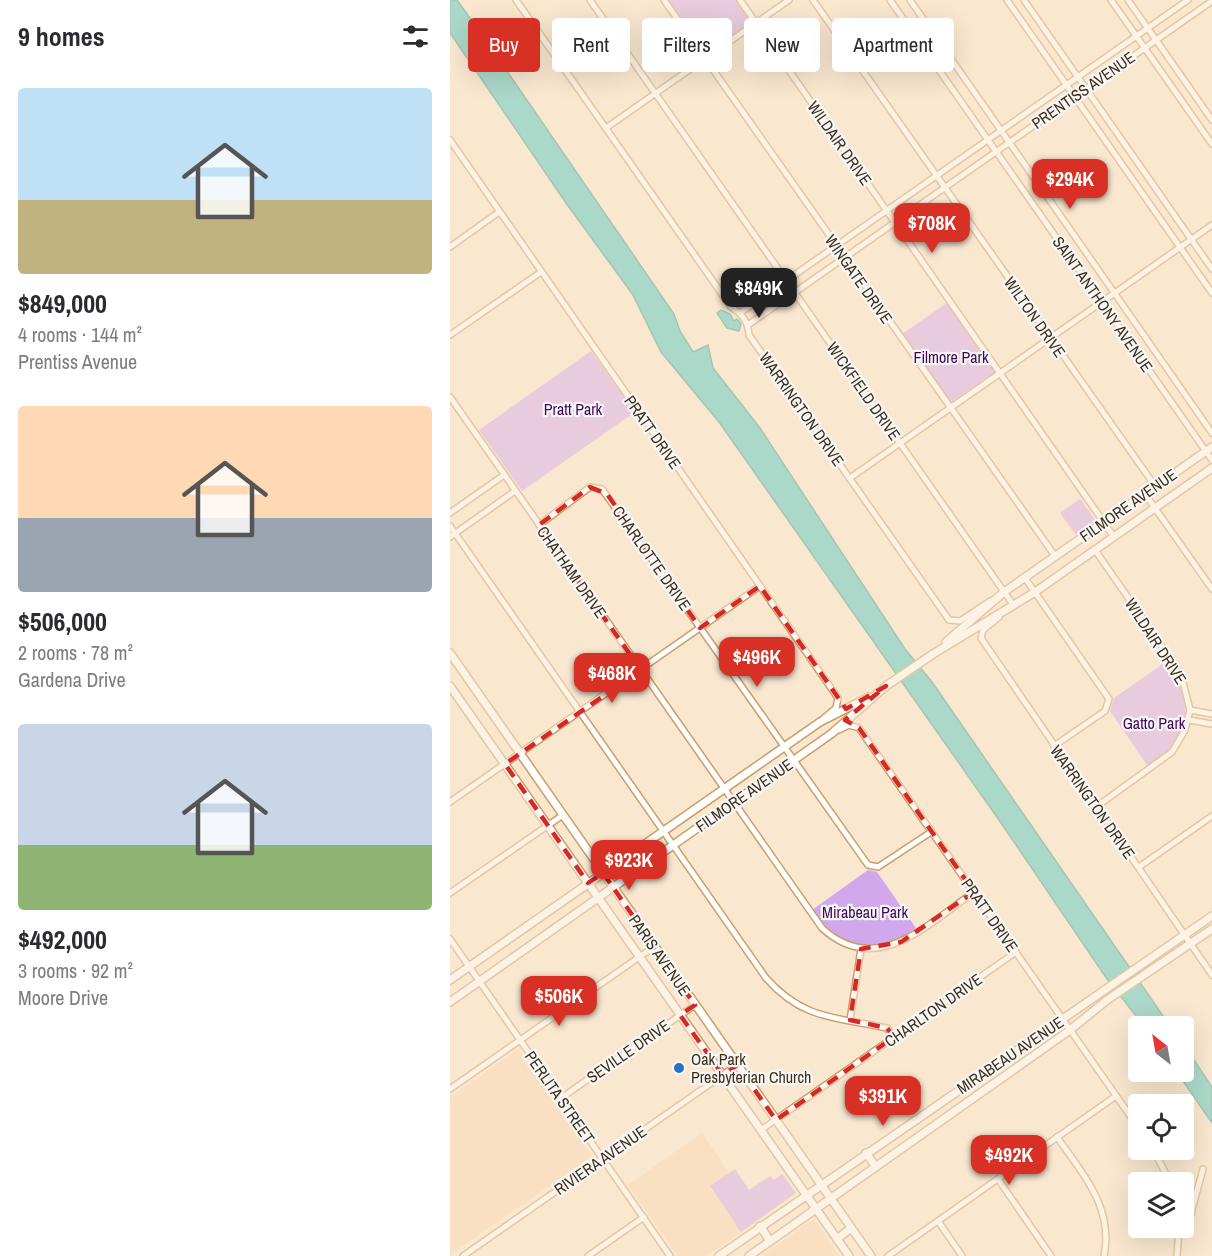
<!DOCTYPE html>
<meta charset="utf-8">
<style>
:root{--surface:#fff;--page:#f7f7f7;--text:#2b2b33;--muted:#7c7c81;--accent:#d93025}
body{margin:0;font-family:"Archivo Narrow",sans-serif;background:var(--page);color:var(--text);height:100vh;display:flex;flex-direction:column;font-size:22px;white-space:nowrap}
*{box-sizing:border-box;margin:0}
p{font-size:20px;color:var(--muted)}
.icon{flex:none;width:33px;height:33px;fill:none;stroke:currentColor;stroke-width:2;stroke-linecap:round;stroke-linejoin:round}
.map{position:relative;flex:1;overflow:hidden}
.panel{display:flex;flex-direction:column;background:var(--surface);width:450px}
.panel>*{flex:none}
.top-card{position:absolute;left:18px;top:18px;width:570px;height:54px;display:flex;gap:12px}
.needle{width:39px;rotate:329deg}
.buttons{position:absolute;left:678px;top:1016px;display:grid;gap:12px}
.buttons a{display:grid;place-items:center;width:66px;height:66px;border-radius:6px;background:var(--surface);box-shadow:0 6px 24px #0002;font-size:30px}
.price{position:absolute;translate:-50% -51px;padding:0 14px;border-radius:12px;background:var(--accent);color:#fff;font-size:20px;line-height:39px;filter:drop-shadow(0 2px 3px #0008)}
.price::after{content:'';position:absolute;left:50%;top:36px;width:18px;height:14px;margin-left:-9px;background:inherit;clip-path:polygon(0 0,100% 0,50% 100%)}
.price.selected{background:#222;color:#fff}
ul{padding:0;list-style:none}
li{display:grid;align-content:center;gap:12px;height:318px;padding:0 18px}
li span{display:grid;place-items:center;height:186px;border-radius:6px;color:#555}
li>.icon{margin-inline-start:auto}
span .icon{width:108px;height:108px;fill:#fffc;stroke-width:1}
li b{font-size:26px}
h2{display:flex;justify-content:space-between;align-items:center;height:72px;padding:0 18px;font-size:26px}
.pill{padding:0 21px;border-radius:6px;background:var(--surface);box-shadow:0 6px 24px #0002;font-size:21px;line-height:54px}
.pill.selected{background:var(--accent);color:#fff}
main{display:flex;flex:1;min-height:0}
.map>svg:first-child{display:block}
.built{fill:#f8d8b2}
.green{fill:#d2a8ec}
.water{fill:#4ac5c1;stroke:#47988e;stroke-width:1.5}
.lines{fill:none;stroke-linecap:round;stroke-linejoin:round}
.minor-casing{stroke:#cc9e65;stroke-width:8}
.tertiary-casing{stroke:#cc9e65;stroke-width:10}
.minor{stroke:#fff;stroke-width:5}
.tertiary{stroke:#fff;stroke-width:7}
.marked{fill:none;stroke:#d62828;stroke-width:4.5;stroke-dasharray:12 8;stroke-linejoin:round}
.poi-dot{fill:#2474c3;stroke:#f7f7f7;stroke-width:2}
.labels{text-anchor:middle;dominant-baseline:central;stroke-width:4.5;stroke-linejoin:round;paint-order:stroke}
.street-label{font-size:16px;fill:#412f17;stroke:#f7f7f7}
.park-label{font-size:16px;fill:#42055b;stroke:#f7f7f7}
.poi-label{font-size:16px;fill:#412f17;stroke:#f7f7f7;text-anchor:start}
</style>
<main>
<section class="panel">
<h2>9 homes<svg class="icon" aria-label="filters" viewBox="0 0 24 24"><path d="M4 7h16M4 17h16"/><circle cx="9" cy="7" r="2"/><circle cx="15" cy="17" r="2"/></svg></h2>
<ul>
<li><span style="background:linear-gradient(#bfe0f5 60%,#c2b280 0)"><svg class="icon" aria-label="home" viewBox="0 0 24 24"><path d="M3 11l9-7 9 7M6 9v11h12V9"/></svg></span><div><b>$849,000</b><p>4 rooms · 144 m²</p><p>Prentiss Avenue</p></div></li>
<li><span style="background:linear-gradient(#ffd9b3 60%,#9aa5b1 0)"><svg class="icon" aria-label="home" viewBox="0 0 24 24"><path d="M3 11l9-7 9 7M6 9v11h12V9"/></svg></span><div><b>$506,000</b><p>2 rooms · 78 m²</p><p>Gardena Drive</p></div></li>
<li><span style="background:linear-gradient(#c9d6e8 65%,#8fb573 0)"><svg class="icon" aria-label="home" viewBox="0 0 24 24"><path d="M3 11l9-7 9 7M6 9v11h12V9"/></svg></span><div><b>$492,000</b><p>3 rooms · 92 m²</p><p>Moore Drive</p></div></li>
</ul>
</section>
<div class="map">
<svg width="762" height="1256" viewBox="0 0 762 1256">
<rect width="100%" height="100%" fill="#fae7d0"/>
<g class="built">
<path d="M 68,1049 L 142,1156 L 0,1255 L 0,1097 Z"/>
<path d="M 252,1133 L 279,1173 L 260,1187 L 291,1232 L 256,1256 L 228,1256 L 178,1185 Z"/>
<path d="M 364,1219 L 389,1256 L 311,1256 Z"/>
</g>
<g class="green">
<path d="M 219,0 L 285,0 L 302,23 L 257,55 Z"/>
<path d="M 497,303 L 545,372 L 500,403 L 452,334 Z"/>
<path d="M 141,351 L 185,412 L 72,491 L 29,430 Z"/>
<path d="M 630,499 L 646,521 L 626,535 L 610,513 Z"/>
<path d="M 717,661 C 747,703 739,737 699,768 L 660,711 L 664,698 Z"/>
<path d="M 418,870 L 427,872 L 466,928 C 427,957 390,949 362,910 Z"/>
<path d="M 285,1169 L 299,1190 L 320,1176 L 324,1180 L 332,1174 L 346,1193 L 291,1232 L 260,1186 Z"/>
</g>
<g class="water">
<path d="M 0,0 L 7,0 L 28,29 L 224,314 L 230,331 L 243,352 L 258,345 L 263,368 L 310,428 L 455,649 L 482,682 L 720,1026 L 694,1026 L 657,979 L 549,820 L 269,422 L 211,352 L 183,295 L 116,203 L 0,33 Z"/>
<path d="M 271,310 L 280,314 L 284,321 L 287,319 L 291,324 L 289,331 L 277,328 L 267,313 Z"/>
<path d="M 734,1045 L 762,1087 L 762,1123 L 726,1071 L 734,1071 Z"/>
</g>
<g class="lines">
<g class="minor-casing">
<g id="minor">
<path d="M 66,0 L 281,307 C 292,314 298,321 299,335 L 499,620 L 510,621 L 540,601"/>
<path d="M 140,0 L 564,606 L 561,608"/>
<path d="M 214,0 L 605,556"/>
<path d="M 290,0 L 664,537"/>
<path d="M 363,0 L 705,486"/>
<path d="M 440,0 L 762,460"/>
<path d="M 460,0 L 762,433"/>
<path d="M 557,0 L 762,293"/>
<path d="M 574,0 L 762,269"/>
<path d="M 661,0 L 762,144"/>
<path d="M 678,0 L 762,120"/>
<path d="M 156,128 L 339,0"/>
<path d="M 0,140 L 388,698 L 386,708 L 373,719"/>
<path d="M 0,247 L 49,212"/>
<path d="M 290,313 L 738,0"/>
<path d="M 298,325 L 762,1"/>
<path d="M 0,335 L 91,272"/>
<path d="M 0,397 L 372,928 C 426,978 477,925 524,892"/>
<path d="M 400,478 L 762,225"/>
<path d="M 695,494 L 762,589"/>
<path d="M 0,513 L 54,475"/>
<path d="M 89,525 L 140,487 L 152,489 L 418,865 L 428,867 L 481,832"/>
<path d="M 0,526 L 316,978 C 353,1020 386,1017 437,1028 L 444,1037"/>
<path d="M 0,537 L 65,491"/>
<path d="M 645,550 L 731,674 L 740,710 L 735,730 L 722,752 L 646,807"/>
<path d="M 575,578 L 659,699 L 655,711 L 604,746"/>
<path d="M 549,617 L 533,630 L 531,638 L 762,975"/>
<path d="M 740,710 L 762,714"/>
<path d="M 739,720 L 762,724"/>
<path d="M 389,730 L 399,725 L 409,728 L 688,1127"/>
<path d="M 0,802 L 310,586"/>
<path d="M 689,867 L 762,816"/>
<path d="M 0,893 L 113,815"/>
<path d="M 0,939 L 220,1256"/>
<path d="M 400,1020 L 411,949"/>
<path d="M 0,1089 L 205,946"/>
<path d="M 111,1098 L 245,1005"/>
<path d="M 311,1130 L 566,952"/>
<path d="M 607,1137 C 633,1174 664,1208 654,1256"/>
<path d="M 703,1149 L 720,1182"/>
<path d="M 548,1179 L 601,1256"/>
<path d="M 488,1221 L 512,1256"/>
<path d="M 729,1236 L 737,1228 L 753,1169"/>
<path d="M 13,1256 L 287,1065"/>
<path d="M 138,1256 L 194,1217"/>
<path d="M 438,1256 L 666,1096"/>
<path d="M 727,1256 L 729,1227"/>
</g>
</g>
<g class="tertiary-casing">
<g id="tertiary">
<path d="M 496,642 L 554,592 L 762,447"/>
<path d="M 0,653 L 421,1256"/>
<path d="M 0,686 L 399,1256"/>
<path d="M 0,980 L 370,722 L 419,697"/>
<path d="M 0,1002 L 381,734 L 436,686 L 483,654 L 585,592 L 762,468"/>
<path d="M 416,1153 L 426,1167"/>
<path d="M 310,1226 L 320,1241"/>
<path d="M 387,1239 L 401,1228"/>
<path d="M 269,1256 L 762,916"/>
<path d="M 299,1256 L 620,1030 L 657,1000 L 762,929"/>
</g>
</g>
<use href="#minor" class="minor"/>
<use href="#tertiary" class="tertiary"/>
</g>
<path d="M0 0H762V1256H0ZM 140,487 L 157,494 L 250,628 L 310,586 L 396,709 L 436,686 L 395,720 L 409,728 L 524,892 L 451,942 L 411,949 L 400,1020 L 437,1028 L 444,1037 L 326,1120 L 287,1065 L 273,1075 L 230,1015 L 245,1005 L 153,873 L 138,883 L 55,764 L 191,670 L 89,525 Z" fill="#fae7d0" fill-opacity=".55" fill-rule="evenodd"/>
<path class="marked" d="M 140,487 L 157,494 L 250,628 L 310,586 L 396,709 L 436,686 L 395,720 L 409,728 L 524,892 L 451,942 L 411,949 L 400,1020 L 437,1028 L 444,1037 L 326,1120 L 287,1065 L 273,1075 L 230,1015 L 245,1005 L 153,873 L 138,883 L 55,764 L 191,670 L 89,525 Z"/>
<circle class="poi-dot" cx="229" cy="1068" r="6"/>
<g class="labels">
<g class="street-label">
<text transform="translate(633 90) rotate(-35)">PRENTISS AVENUE</text>
<text transform="translate(390 143) rotate(55)">WILDAIR DRIVE</text>
<text transform="translate(409 279) rotate(55)">WINGATE DRIVE</text>
<text transform="translate(653 304) rotate(55)">SAINT ANTHONY AVENUE</text>
<text transform="translate(585 317) rotate(55)">WILTON DRIVE</text>
<text transform="translate(414 391) rotate(55)">WICKFIELD DRIVE</text>
<text transform="translate(352 409) rotate(55)">WARRINGTON DRIVE</text>
<text transform="translate(203 432) rotate(55)">PRATT DRIVE</text>
<text transform="translate(678 505) rotate(-35)">FILMORE AVENUE</text>
<text transform="translate(202 558) rotate(55)">CHARLOTTE DRIVE</text>
<text transform="translate(122 572) rotate(55)">CHATHAM DRIVE</text>
<text transform="translate(706 641) rotate(57)">WILDAIR DRIVE</text>
<text transform="translate(294 795) rotate(-35)">FILMORE AVENUE</text>
<text transform="translate(643 802) rotate(55)">WARRINGTON DRIVE</text>
<text transform="translate(540 915) rotate(55)">PRATT DRIVE</text>
<text transform="translate(210 955) rotate(55)">PARIS AVENUE</text>
<text transform="translate(483 1010) rotate(-35)">CHARLTON DRIVE</text>
<text transform="translate(178 1051) rotate(-35)">SEVILLE DRIVE</text>
<text transform="translate(560 1055) rotate(-34)">MIRABEAU AVENUE</text>
<text transform="translate(110 1097) rotate(55)">PERLITA STREET</text>
<text transform="translate(150 1160) rotate(-35)">RIVIERA AVENUE</text>
</g>
<g class="park-label">
<text x="501" y="357">Filmore Park</text>
<text x="123" y="409">Pratt Park</text>
<text x="704" y="723">Gatto Park</text>
<text x="415" y="912">Mirabeau Park</text>
</g>
<g class="poi-label">
<text x="241" y="1059">Oak Park<tspan x="241" dy="18">Presbyterian Church</tspan></text>
</g>
</g>
</svg>
<div class="buttons">
<a><svg class="needle" viewBox="-14 -14 28 28"><path d="M0-13l5 13h-10z" fill="#e53935"/><path d="M0 13l5-13h-10z" fill="#7c7c81"/></svg></a>
<a><svg class="icon" aria-label="locate" viewBox="0 0 24 24"><circle cx="12" cy="12" r="6"/><path d="M12 2v4M12 18v4M2 12h4M18 12h4"/></svg></a>
<a><svg class="icon" aria-label="layers" viewBox="0 0 24 24"><path d="M12 4l9 5-9 5-9-5zM3 14l9 5 9-5"/></svg></a>
</div>
<b class="price" style="left:620px;top:210px">$294K</b>
<b class="price" style="left:482px;top:254px">$708K</b>
<b class="price selected" style="left:309px;top:319px">$849K</b>
<b class="price" style="left:307px;top:688px">$496K</b>
<b class="price" style="left:162px;top:704px">$468K</b>
<b class="price" style="left:179px;top:891px">$923K</b>
<b class="price" style="left:109px;top:1027px">$506K</b>
<b class="price" style="left:433px;top:1127px">$391K</b>
<b class="price" style="left:559px;top:1186px">$492K</b>
<div class="top-card">
<a class="pill selected">Buy</a>
<a class="pill">Rent</a>
<a class="pill">Filters</a>
<a class="pill">New</a>
<a class="pill">Apartment</a>
</div>
</div>
</main>
